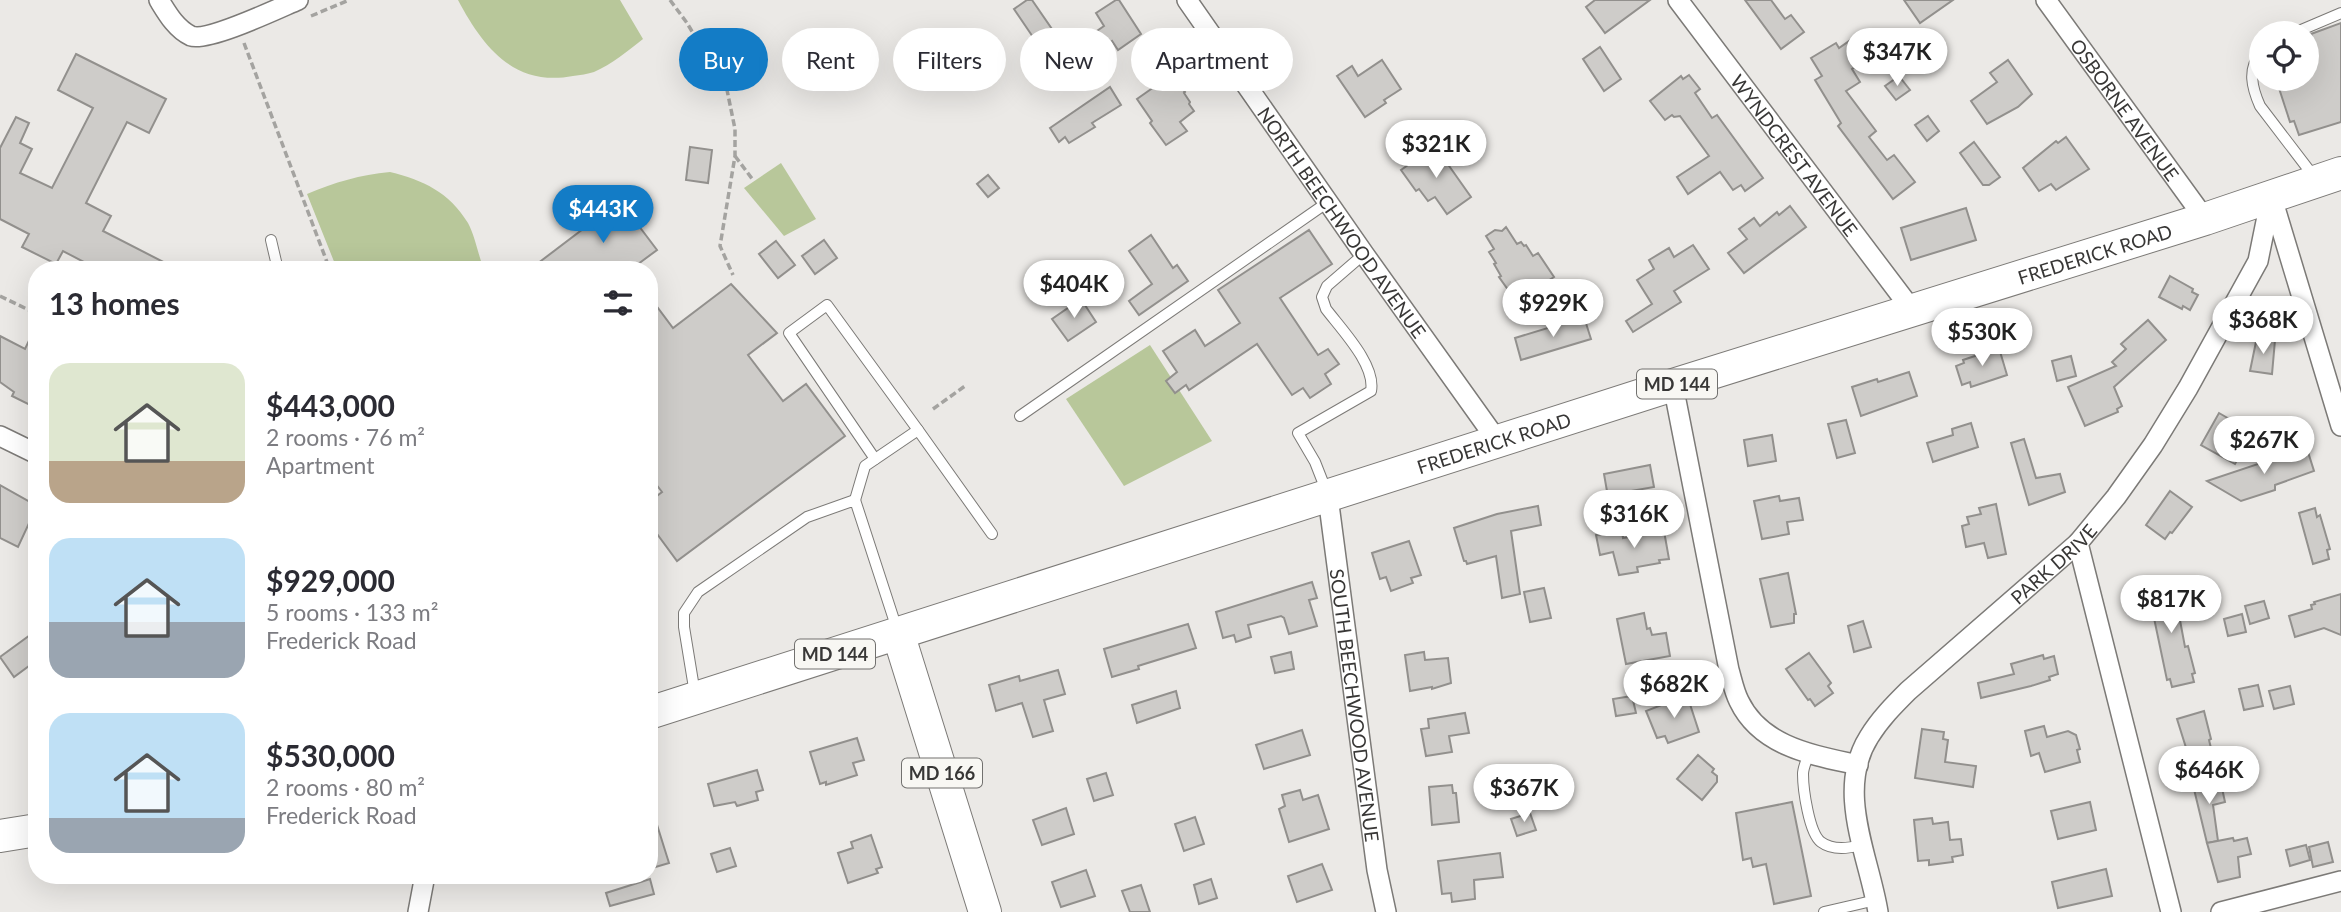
<!DOCTYPE html>
<meta charset="utf-8">
<style>
:root{--surface:#fff;--page:#f7f7f7;--text:#2b2b33;--muted:#7c7c81;--accent:#137cc6}
body{margin:0;font-family:Lato,sans-serif;background:var(--page);color:var(--text);height:100vh;display:flex;flex-direction:column;font-size:26px;white-space:nowrap}
*{box-sizing:border-box;margin:0}
p{font-size:23px;color:var(--muted)}
.icon{flex:none;width:38px;height:38px;fill:none;stroke:currentColor;stroke-width:2;stroke-linecap:round;stroke-linejoin:round}
.map{position:relative;flex:1;overflow:hidden}
.sheet{position:absolute;left:28px;top:261px;width:630px;height:623px;display:flex;flex-direction:column;background:var(--surface);border-radius:28px;box-shadow:0 7px 28px #0002}
.sheet>*{flex:none}
.top-card{position:absolute;left:679px;top:28px;width:665px;height:63px;display:flex;gap:14px}
.controls{position:absolute;left:2249px;top:21px;display:grid;gap:14px}
.controls a{display:grid;place-items:center;width:70px;height:70px;border-radius:50%;background:var(--surface);box-shadow:0 7px 28px #0002;font-size:35px}
.price{position:absolute;translate:-50% -60px;padding:0 16px;border-radius:24px;background:#fff;color:#222;font-size:23px;line-height:46px;filter:drop-shadow(0 2px 4px #0008)}
.price::after{content:'';position:absolute;left:50%;top:42px;width:21px;height:16px;margin-left:-10px;background:inherit;clip-path:polygon(0 0,100% 0,50% 100%)}
.price.active{background:var(--accent);color:#fff}
ul{padding:0;list-style:none}
li{display:flex;align-items:center;gap:21px;height:175px;padding:0 21px}
li span{display:grid;place-items:center;flex:none;width:196px;height:140px;border-radius:21px;color:#555}
li>.icon{margin-inline-start:auto}
span .icon{width:84px;height:84px;fill:#fffc;stroke-width:1}
li b{font-size:30px}
h2{display:flex;justify-content:space-between;align-items:center;height:84px;padding:0 21px;font-size:30px}
.tag{padding:0 24px;border-radius:32px;background:var(--surface);box-shadow:0 7px 28px #0002;font-size:24px;line-height:63px}
.tag.active{background:var(--accent);color:#fff}
.map>svg:first-child{display:block}
.green{fill:#b8c79a}
.building{fill:#ceccc9;stroke:#92908d;stroke-width:2}
.lines{fill:none;stroke-linecap:round;stroke-linejoin:round}
.lane-casing{stroke:#7c7a77;stroke-width:12}
.street-casing{stroke:#7c7a77;stroke-width:22}
.primary-casing{stroke:#7c7a77;stroke-width:34}
.path{stroke:#a4a3a0;stroke-width:3.5;stroke-dasharray:7 3.5;stroke-linecap:butt}
.lane{stroke:#fff;stroke-width:10}
.street{stroke:#fff;stroke-width:19}
.primary{stroke:#fff;stroke-width:32}
.labels{text-anchor:middle;dominant-baseline:central;stroke-width:7;stroke-linejoin:round;paint-order:stroke}
.shield{fill:#f8f7f3;stroke:#72716f;stroke-width:2}
.shield-label{font-size:18px;font-weight:bold;fill:#383736}
.street-label{font-size:19px;fill:#383736;stroke:#f8f7f3}
</style>
<div class="map">
<svg width="2341" height="912" viewBox="0 0 2341 912">
<rect width="100%" height="100%" fill="#ebe9e6"/>
<g class="green">
<path d="M 458,0 L 620,0 L 643,39 C 628,51 612,64 594,72 C 588,74 580,75 573,76 C 514,87 483,47 458,0 Z"/>
<path d="M 781,163 L 816,219 L 784,236 L 744,188 Z"/>
<path d="M 390,172 C 423,180 449,192 468,223 C 474,234 477,249 481,261 L 456,269 L 337,269 L 307,194 C 335,182 360,175 390,172 Z"/>
<path d="M 1150,345 L 1212,441 L 1124,486 L 1066,399 Z"/>
</g>
<g class="building">
<path d="M 1027,0 L 1032,0 L 1054,32 L 1037,43 L 1014,9 Z"/>
<path d="M 1116,0 L 1119,0 L 1141,34 L 1118,50 L 1112,41 L 1103,47 L 1094,33 L 1104,26 L 1096,13 Z"/>
<path d="M 1595,0 L 1650,0 L 1605,33 L 1586,7 Z"/>
<path d="M 1745,0 L 1771,0 L 1785,19 L 1791,15 L 1804,32 L 1781,49 Z"/>
<path d="M 1904,0 L 1953,0 L 1920,23 Z"/>
<path d="M 2341,23 L 2341,122 L 2299,135 L 2294,121 L 2290,122 L 2276,79 L 2306,79 L 2306,48 L 2314,46 L 2311,34 Z"/>
<path d="M 1865,30 L 1879,50 L 1852,69 L 1860,82 L 1846,91 L 1876,131 L 1869,137 L 1887,160 L 1894,155 L 1915,182 L 1893,199 L 1838,126 L 1841,123 L 1815,80 L 1822,76 L 1811,58 L 1836,43 L 1839,48 Z"/>
<path d="M 1600,47 L 1621,79 L 1604,91 L 1583,59 Z"/>
<path d="M 76,54 L 166,99 L 149,133 L 127,122 L 86,203 L 111,216 L 103,231 L 179,270 L 99,270 L 63,251 L 56,264 L 22,247 L 29,234 L 0,219 L 0,148 L 16,117 L 29,123 L 20,143 L 32,149 L 20,173 L 52,188 L 93,108 L 58,90 Z"/>
<path d="M 1382,60 L 1401,89 L 1384,100 L 1386,103 L 1365,117 L 1337,76 L 1352,66 L 1358,76 Z"/>
<path d="M 2008,60 L 2032,94 L 2018,107 L 1987,124 L 1971,101 L 1997,82 L 1990,73 Z"/>
<path d="M 1171,75 L 1185,92 L 1184,93 L 1190,102 L 1189,104 L 1194,111 L 1180,122 L 1187,131 L 1166,145 L 1150,123 L 1152,121 L 1137,99 Z"/>
<path d="M 1689,75 L 1700,89 L 1695,93 L 1712,118 L 1717,115 L 1763,178 L 1745,191 L 1741,185 L 1733,190 L 1720,172 L 1688,194 L 1677,177 L 1709,156 L 1680,116 L 1674,117 L 1672,115 L 1665,120 L 1650,101 L 1681,76 L 1683,79 Z"/>
<path d="M 1899,76 L 1910,90 L 1896,100 L 1885,86 Z"/>
<path d="M 1110,87 L 1121,105 L 1092,123 L 1095,127 L 1069,143 L 1065,137 L 1059,142 L 1050,128 Z"/>
<path d="M 1928,116 L 1939,131 L 1927,141 L 1915,125 Z"/>
<path d="M 2066,137 L 2089,169 L 2056,190 L 2051,184 L 2039,191 L 2023,168 L 2056,141 L 2058,143 Z"/>
<path d="M 1974,142 L 2000,177 L 1989,185 L 1983,185 L 1960,153 Z"/>
<path d="M 1435,146 L 1471,197 L 1447,214 L 1435,197 L 1428,201 L 1419,189 L 1416,191 L 1401,170 Z"/>
<path d="M 690,147 L 712,150 L 708,183 L 686,180 Z"/>
<path d="M 988,175 L 999,188 L 988,197 L 977,184 Z"/>
<path d="M 620,201 L 657,250 L 630,270 L 529,270 Z"/>
<path d="M 1790,206 L 1806,227 L 1744,273 L 1728,253 L 1747,239 L 1739,229 L 1754,218 L 1760,226 L 1777,212 L 1779,215 Z"/>
<path d="M 1966,208 L 1976,240 L 1911,260 L 1901,228 Z"/>
<path d="M 1506,227 L 1517,244 L 1521,242 L 1524,246 L 1526,245 L 1533,256 L 1538,253 L 1554,277 L 1516,301 L 1499,277 L 1501,276 L 1494,264 L 1496,263 L 1489,252 L 1494,249 L 1486,236 L 1495,230 L 1502,231 Z"/>
<path d="M 1309,230 L 1332,264 L 1280,298 L 1318,355 L 1328,349 L 1339,364 L 1325,374 L 1331,384 L 1310,398 L 1303,388 L 1292,395 L 1257,344 L 1189,390 L 1186,385 L 1175,393 L 1166,381 L 1177,372 L 1163,351 L 1195,330 L 1205,346 L 1240,323 L 1218,290 Z"/>
<path d="M 1151,235 L 1173,268 L 1177,265 L 1188,281 L 1139,315 L 1129,301 L 1152,284 L 1129,251 Z"/>
<path d="M 824,240 L 837,258 L 815,274 L 802,256 Z"/>
<path d="M 776,241 L 795,265 L 778,278 L 759,254 Z"/>
<path d="M 1693,245 L 1709,269 L 1674,291 L 1681,302 L 1633,332 L 1626,321 L 1652,304 L 1637,280 L 1654,269 L 1649,260 L 1669,248 L 1674,257 Z"/>
<path d="M 2170,276 L 2193,289 L 2192,292 L 2198,295 L 2190,310 L 2183,306 L 2182,309 L 2159,297 Z"/>
<path d="M 731,284 L 777,333 L 748,355 L 783,401 L 806,384 L 845,436 L 677,561 L 649,523 L 649,502 L 662,492 L 649,475 L 649,296 L 673,328 Z"/>
<path d="M 1081,299 L 1096,322 L 1068,341 L 1052,319 Z"/>
<path d="M 1584,317 L 1591,339 L 1521,360 L 1515,338 Z"/>
<path d="M 2148,320 L 2166,340 L 2114,387 L 2122,406 L 2117,409 L 2118,412 L 2085,426 L 2068,387 L 2116,366 L 2112,362 L 2126,349 L 2121,344 Z"/>
<path d="M 37,324 L 37,405 L 31,403 L 30,405 L 12,396 L 14,392 L 0,382 L 0,336 L 25,349 Z"/>
<path d="M 2257,337 L 2275,340 L 2272,374 L 2250,371 Z"/>
<path d="M 1999,348 L 2007,375 L 1971,387 L 1970,382 L 1962,385 L 1956,366 L 1964,363 L 1963,360 Z"/>
<path d="M 2071,356 L 2076,376 L 2057,381 L 2052,361 Z"/>
<path d="M 1909,372 L 1917,396 L 1861,416 L 1852,387 L 1877,379 L 1878,382 Z"/>
<path d="M 2219,413 L 2238,424 L 2234,431 L 2246,438 L 2241,446 L 2244,448 L 2235,464 L 2201,445 Z"/>
<path d="M 1846,420 L 1855,453 L 1837,458 L 1828,424 Z"/>
<path d="M 1971,423 L 1978,447 L 1933,462 L 1927,443 L 1953,435 L 1952,429 Z"/>
<path d="M 1772,435 L 1776,461 L 1748,466 L 1744,440 Z"/>
<path d="M 2024,439 L 2036,478 L 2060,474 L 2065,492 L 2029,505 L 2011,443 Z"/>
<path d="M 2300,450 L 2301,454 L 2308,452 L 2314,471 L 2275,485 L 2275,490 L 2241,501 L 2207,481 Z"/>
<path d="M 1650,465 L 1654,487 L 1631,491 L 1633,497 L 1612,501 L 1611,496 L 1608,497 L 1604,474 Z"/>
<path d="M 0,485 L 37,506 L 18,547 L 0,538 Z"/>
<path d="M 2170,491 L 2192,507 L 2172,533 L 2170,532 L 2165,539 L 2146,525 Z"/>
<path d="M 1779,496 L 1780,501 L 1799,498 L 1803,520 L 1787,522 L 1789,534 L 1762,539 L 1754,501 Z"/>
<path d="M 1996,504 L 2006,554 L 1988,558 L 1984,543 L 1966,547 L 1962,526 L 1969,524 L 1967,517 L 1981,514 L 1979,508 Z"/>
<path d="M 1538,506 L 1541,525 L 1511,531 L 1520,594 L 1502,598 L 1496,556 L 1467,564 L 1466,561 L 1464,561 L 1454,528 L 1497,514 Z"/>
<path d="M 2315,508 L 2317,517 L 2320,515 L 2330,549 L 2327,550 L 2329,559 L 2313,564 L 2299,513 Z"/>
<path d="M 1622,531 L 1623,538 L 1664,531 L 1669,559 L 1659,560 L 1660,563 L 1637,567 L 1638,572 L 1619,575 L 1613,552 L 1600,555 L 1596,535 Z"/>
<path d="M 1409,541 L 1421,575 L 1411,578 L 1413,583 L 1391,591 L 1386,577 L 1380,579 L 1372,553 Z"/>
<path d="M 1788,573 L 1796,614 L 1794,614 L 1794,623 L 1771,627 L 1760,579 Z"/>
<path d="M 1312,582 L 1317,598 L 1309,600 L 1317,626 L 1289,634 L 1284,618 L 1281,616 L 1248,625 L 1251,637 L 1236,642 L 1234,635 L 1223,638 L 1216,612 Z"/>
<path d="M 2173,583 L 2185,647 L 2188,646 L 2195,673 L 2192,674 L 2194,682 L 2172,687 L 2170,679 L 2167,680 L 2154,618 L 2152,618 L 2145,589 Z"/>
<path d="M 1544,588 L 1551,618 L 1530,622 L 1524,592 Z"/>
<path d="M 2341,594 L 2341,635 L 2324,628 L 2295,637 L 2289,616 L 2312,609 L 2311,605 L 2315,604 L 2314,602 Z"/>
<path d="M 2264,601 L 2269,618 L 2250,624 L 2245,606 Z"/>
<path d="M 1644,613 L 1647,629 L 1650,628 L 1652,635 L 1666,633 L 1670,656 L 1626,664 L 1617,619 Z"/>
<path d="M 2242,614 L 2246,632 L 2228,636 L 2224,619 Z"/>
<path d="M 1863,621 L 1871,647 L 1854,652 L 1848,626 Z"/>
<path d="M 1188,624 L 1196,648 L 1138,666 L 1139,669 L 1112,677 L 1104,649 Z"/>
<path d="M 37,630 L 37,660 L 14,677 L 0,657 Z"/>
<path d="M 1291,652 L 1294,669 L 1275,673 L 1271,657 Z"/>
<path d="M 1424,652 L 1425,660 L 1448,658 L 1451,683 L 1432,689 L 1432,687 L 1410,691 L 1405,655 Z"/>
<path d="M 1809,653 L 1831,683 L 1828,686 L 1833,693 L 1815,706 L 1810,699 L 1808,700 L 1786,669 Z"/>
<path d="M 2043,655 L 2044,659 L 2054,656 L 2058,674 L 2049,677 L 2050,680 L 2031,686 L 1981,698 L 1978,683 L 2014,674 L 2011,664 Z"/>
<path d="M 1058,670 L 1065,694 L 1044,700 L 1053,731 L 1033,737 L 1022,703 L 996,711 L 989,685 L 1019,676 L 1020,681 Z"/>
<path d="M 2258,685 L 2263,706 L 2244,710 L 2239,689 Z"/>
<path d="M 2290,686 L 2294,704 L 2274,709 L 2269,691 Z"/>
<path d="M 1176,691 L 1180,708 L 1137,723 L 1132,705 Z"/>
<path d="M 1687,695 L 1699,732 L 1668,743 L 1665,736 L 1657,738 L 1646,711 Z"/>
<path d="M 1632,696 L 1636,713 L 1616,716 L 1613,699 Z"/>
<path d="M 2204,711 L 2211,739 L 2209,740 L 2211,748 L 2188,754 L 2177,719 Z"/>
<path d="M 1465,713 L 1469,733 L 1449,736 L 1452,752 L 1426,756 L 1421,729 L 1429,728 L 1428,719 Z"/>
<path d="M 2044,726 L 2047,737 L 2068,731 L 2076,735 L 2080,749 L 2077,750 L 2080,762 L 2045,772 L 2039,753 L 2031,756 L 2025,731 Z"/>
<path d="M 1922,729 L 1944,732 L 1943,739 L 1948,740 L 1945,762 L 1976,766 L 1973,787 L 1915,778 Z"/>
<path d="M 1302,730 L 1310,755 L 1264,769 L 1256,745 Z"/>
<path d="M 857,738 L 864,760 L 853,763 L 857,775 L 826,785 L 826,782 L 820,784 L 810,752 Z"/>
<path d="M 1698,755 L 1714,769 L 1712,772 L 1717,776 L 1717,782 L 1702,800 L 1677,779 Z"/>
<path d="M 757,770 L 763,790 L 756,792 L 758,800 L 737,806 L 735,802 L 714,806 L 708,784 Z"/>
<path d="M 1106,773 L 1113,795 L 1094,801 L 1087,779 Z"/>
<path d="M 2220,779 L 2225,802 L 2213,805 L 2218,841 L 2207,843 L 2193,785 Z"/>
<path d="M 1452,785 L 1453,793 L 1456,793 L 1459,822 L 1432,825 L 1429,787 Z"/>
<path d="M 1300,790 L 1303,800 L 1318,795 L 1329,829 L 1289,842 L 1279,809 L 1285,806 L 1282,795 Z"/>
<path d="M 1792,802 L 1811,896 L 1774,904 L 1766,864 L 1753,867 L 1751,858 L 1743,860 L 1736,813 Z"/>
<path d="M 2090,802 L 2096,830 L 2058,839 L 2051,811 Z"/>
<path d="M 1066,808 L 1074,834 L 1042,845 L 1033,820 Z"/>
<path d="M 653,812 L 669,863 L 649,869 L 649,813 Z"/>
<path d="M 1530,813 L 1536,830 L 1517,836 L 1511,819 Z"/>
<path d="M 1195,817 L 1204,844 L 1184,851 L 1175,824 Z"/>
<path d="M 1932,818 L 1933,824 L 1948,822 L 1950,840 L 1961,839 L 1963,855 L 1952,857 L 1953,862 L 1929,865 L 1929,860 L 1918,861 L 1914,820 Z"/>
<path d="M 871,835 L 882,867 L 876,869 L 878,873 L 848,883 L 838,853 L 853,848 L 851,842 Z"/>
<path d="M 2233,838 L 2234,841 L 2247,838 L 2251,854 L 2238,857 L 2240,877 L 2218,882 L 2207,843 Z"/>
<path d="M 2328,842 L 2333,862 L 2313,867 L 2309,847 Z"/>
<path d="M 2306,845 L 2310,860 L 2290,866 L 2286,850 Z"/>
<path d="M 730,848 L 736,866 L 717,872 L 711,854 Z"/>
<path d="M 1500,853 L 1503,877 L 1474,880 L 1475,899 L 1452,902 L 1451,893 L 1442,894 L 1438,861 Z"/>
<path d="M 1322,864 L 1332,890 L 1297,902 L 1288,876 Z"/>
<path d="M 2106,869 L 2112,896 L 2058,908 L 2052,882 Z"/>
<path d="M 1086,870 L 1095,896 L 1061,907 L 1052,882 Z"/>
<path d="M 650,879 L 654,894 L 610,906 L 606,893 Z"/>
<path d="M 1211,879 L 1217,898 L 1199,904 L 1194,885 Z"/>
<path d="M 1141,885 L 1150,912 L 1130,912 L 1122,891 Z"/>
</g>
<g class="lines">
<g class="lane-casing">
<g id="lane">
<path d="M 2294,33 L 2341,13"/>
<path d="M 2261,53 C 2247,69 2252,88 2260,106 L 2315,178"/>
<path d="M 271,240 L 278,270"/>
<path d="M 1020,416 L 1328,202"/>
<path d="M 875,459 L 789,333 L 827,305 L 918,430"/>
<path d="M 1326,490 L 1315,462 L 1298,433 L 1371,391 C 1376,365 1342,330 1326,309 L 1322,297 L 1327,286 L 1364,254"/>
<path d="M 855,500 L 865,466 L 918,430 L 992,534"/>
<path d="M 695,694 L 684,627 L 684,613 L 698,592 L 807,517 L 855,500 L 897,629"/>
<path d="M 1809,753 C 1807,760 1803,767 1803,774 C 1803,789 1809,833 1821,842 C 1833,851 1849,848 1863,845"/>
<path d="M 1824,912 L 1876,900"/>
</g>
</g>
<g class="street-casing">
<g id="street">
<path d="M 159,0 C 167,13 176,29 191,36 C 208,42 279,8 298,0"/>
<path id="s1" d="M 1187,0 L 1364,254 L 1499,443"/>
<path id="s2" d="M 1678,0 L 1912,310"/>
<path id="s3" d="M 2046,0 L 2205,219"/>
<path d="M 2272,198 L 2341,426"/>
<path d="M 1673,385 L 1729,670 C 1732,680 1734,691 1739,701 C 1761,747 1813,755 1858,765"/>
<path d="M 0,436 L 37,454"/>
<path id="s4" d="M 1328,497 L 1377,870 L 1386,912"/>
<path d="M 2078,543 L 2171,912"/>
<path d="M 418,912 L 425,875"/>
<path id="s5" d="M 1878,912 C 1869,856 1835,791 1869,737 C 1880,719 1894,705 1908,691 L 2078,543 L 2116,497 L 2153,445 L 2188,388 L 2258,261 L 2271,197"/>
<path d="M 2221,912 L 2341,881"/>
</g>
</g>
<g class="primary-casing">
<g id="primary">
<path d="M 898,633 L 985,912"/>
<path id="s6" d="M 649,713 L 1673,385 L 2205,219 L 2341,173"/>
<path d="M 0,836 L 37,830"/>
</g>
</g>
<g class="path">
<path d="M 670,0 L 687,23 L 727,90 L 735,129 L 735,156 L 720,246 L 733,275"/>
<path d="M 311,16 L 349,0"/>
<path d="M 244,43 L 330,270"/>
<path d="M 735,156 L 753,180"/>
<path d="M 0,296 L 37,314"/>
<path d="M 933,409 L 965,386"/>
</g>
<use href="#lane" class="lane"/>
<use href="#street" class="street"/>
<use href="#primary" class="primary"/>
</g>
<g class="labels">
<g class="shield">
<rect x="1637" y="369.5" width="80" height="29" rx="5"/>
<rect x="795" y="639.5" width="80" height="29" rx="5"/>
<rect x="902" y="758.5" width="80" height="29" rx="5"/>
</g>
<g class="shield-label">
<text x="1677" y="384">MD 144</text>
<text x="835" y="654">MD 144</text>
<text x="942" y="773">MD 166</text>
</g>
<g class="street-label">
<text stroke="none"><textPath href="#s3" startOffset="135">OSBORNE AVENUE</textPath></text>
<text stroke="none"><textPath href="#s2" startOffset="194">WYNDCREST AVENUE</textPath></text>
<text stroke="none"><textPath href="#s1" startOffset="271">NORTH BEECHWOOD AVENUE</textPath></text>
<text stroke="none"><textPath href="#s6" startOffset="1517">FREDERICK ROAD</textPath></text>
<text stroke="none"><textPath href="#s6" startOffset="887">FREDERICK ROAD</textPath></text>
<text stroke="none"><textPath href="#s5" startOffset="434">PARK DRIVE</textPath></text>
<text stroke="none"><textPath href="#s4" startOffset="210">SOUTH BEECHWOOD AVENUE</textPath></text>
</g>
</g>
</svg>
<div class="controls">
<a><svg class="icon" aria-label="locate" viewBox="0 0 24 24"><circle cx="12" cy="12" r="6"/><path d="M12 2v4M12 18v4M2 12h4M18 12h4"/></svg></a>
</div>
<b class="price" style="left:1897px;top:88px">$347K</b>
<b class="price" style="left:1436px;top:180px">$321K</b>
<b class="price active" style="left:603px;top:245px">$443K</b>
<b class="price" style="left:1074px;top:320px">$404K</b>
<b class="price" style="left:1553px;top:339px">$929K</b>
<b class="price" style="left:2263px;top:356px">$368K</b>
<b class="price" style="left:1982px;top:368px">$530K</b>
<b class="price" style="left:2264px;top:476px">$267K</b>
<b class="price" style="left:1634px;top:550px">$316K</b>
<b class="price" style="left:2171px;top:635px">$817K</b>
<b class="price" style="left:1674px;top:720px">$682K</b>
<b class="price" style="left:2209px;top:806px">$646K</b>
<b class="price" style="left:1524px;top:824px">$367K</b>
<div class="top-card">
<a class="tag active">Buy</a>
<a class="tag">Rent</a>
<a class="tag">Filters</a>
<a class="tag">New</a>
<a class="tag">Apartment</a>
</div>
<section class="sheet">
<h2>13 homes<svg class="icon" aria-label="filters" viewBox="0 0 24 24"><path d="M4 7h16M4 17h16"/><circle cx="9" cy="7" r="2"/><circle cx="15" cy="17" r="2"/></svg></h2>
<ul>
<li><span style="background:linear-gradient(#dfe7d0 70%,#b9a48a 0)"><svg class="icon" aria-label="home" viewBox="0 0 24 24"><path d="M3 11l9-7 9 7M6 9v11h12V9"/></svg></span><div><b>$443,000</b><p>2 rooms · 76 m²</p><p>Apartment</p></div></li>
<li><span style="background:linear-gradient(#bfe0f5 60%,#9aa5b1 0)"><svg class="icon" aria-label="home" viewBox="0 0 24 24"><path d="M3 11l9-7 9 7M6 9v11h12V9"/></svg></span><div><b>$929,000</b><p>5 rooms · 133 m²</p><p>Frederick Road</p></div></li>
<li><span style="background:linear-gradient(#bfe0f5 75%,#9aa5b1 0)"><svg class="icon" aria-label="home" viewBox="0 0 24 24"><path d="M3 11l9-7 9 7M6 9v11h12V9"/></svg></span><div><b>$530,000</b><p>2 rooms · 80 m²</p><p>Frederick Road</p></div></li>
</ul>
</section>
</div>
